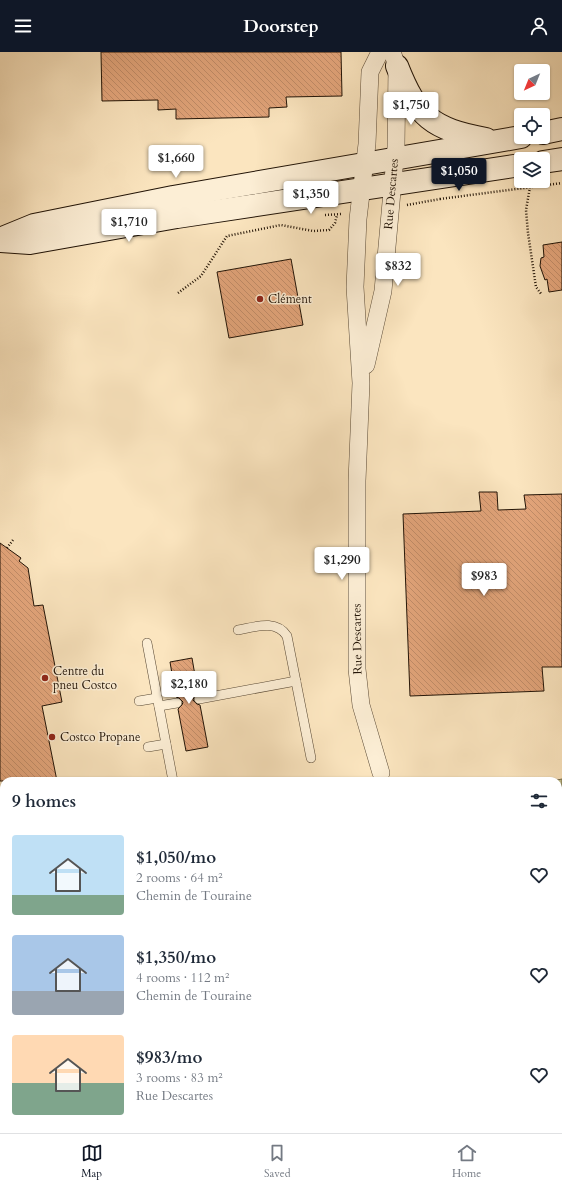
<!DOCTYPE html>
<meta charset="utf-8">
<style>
:root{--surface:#fff;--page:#f6f6f7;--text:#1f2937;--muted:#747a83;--line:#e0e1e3;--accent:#111827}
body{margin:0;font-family:Cardo,serif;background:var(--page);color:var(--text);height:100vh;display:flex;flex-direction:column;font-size:15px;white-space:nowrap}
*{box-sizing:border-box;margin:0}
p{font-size:13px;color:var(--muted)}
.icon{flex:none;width:22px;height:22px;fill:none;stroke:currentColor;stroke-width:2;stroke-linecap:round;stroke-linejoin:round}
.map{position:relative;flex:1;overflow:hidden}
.details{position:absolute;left:0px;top:725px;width:562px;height:356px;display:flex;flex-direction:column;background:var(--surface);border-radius:12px 12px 0 0;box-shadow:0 1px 3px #0004}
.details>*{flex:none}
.needle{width:26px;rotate:223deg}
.tools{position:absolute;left:514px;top:12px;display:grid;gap:8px}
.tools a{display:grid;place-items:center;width:36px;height:36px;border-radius:4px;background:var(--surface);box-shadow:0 1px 3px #0004;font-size:20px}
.price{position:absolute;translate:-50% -34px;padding:0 9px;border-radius:4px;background:#fff;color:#222;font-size:13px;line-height:26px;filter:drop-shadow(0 1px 2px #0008)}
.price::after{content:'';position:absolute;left:50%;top:24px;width:12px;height:9px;margin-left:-6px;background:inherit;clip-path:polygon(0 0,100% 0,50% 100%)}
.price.on{background:var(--accent);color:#fff}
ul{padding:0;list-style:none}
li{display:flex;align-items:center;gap:12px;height:100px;padding:0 12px}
li span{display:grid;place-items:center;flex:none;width:112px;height:80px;border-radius:4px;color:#555}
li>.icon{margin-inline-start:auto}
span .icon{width:48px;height:48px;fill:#fffc;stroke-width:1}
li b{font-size:17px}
h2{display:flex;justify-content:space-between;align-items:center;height:48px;padding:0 12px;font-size:17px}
header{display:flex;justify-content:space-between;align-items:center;height:52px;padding:0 12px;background:var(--accent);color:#fff;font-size:18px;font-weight:600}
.menu{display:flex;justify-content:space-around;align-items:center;height:56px;border-top:1px solid var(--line);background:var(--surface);font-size:11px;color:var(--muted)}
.menu a{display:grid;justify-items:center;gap:2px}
.menu .on{color:var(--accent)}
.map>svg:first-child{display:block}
.forest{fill:url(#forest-crowns);stroke:#736a4a}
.building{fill:url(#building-back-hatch);stroke:#211306}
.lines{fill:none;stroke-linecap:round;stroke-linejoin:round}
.lane-casing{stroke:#584834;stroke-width:10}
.street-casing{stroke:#584834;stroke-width:18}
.secondary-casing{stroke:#211306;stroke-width:24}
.path{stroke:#211306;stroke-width:2.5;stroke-dasharray:1 2;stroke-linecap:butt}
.lane{stroke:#fceed5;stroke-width:9}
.street{stroke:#fceed5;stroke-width:17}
.secondary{stroke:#fceed5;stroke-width:22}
.poi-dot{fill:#8f2418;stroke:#fceed5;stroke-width:1.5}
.labels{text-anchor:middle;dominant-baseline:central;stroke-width:3;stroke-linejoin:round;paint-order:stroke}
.street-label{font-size:12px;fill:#211306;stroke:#fceed5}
.poi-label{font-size:12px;fill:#211306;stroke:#fceed5;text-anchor:start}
</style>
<header><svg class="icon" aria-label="menu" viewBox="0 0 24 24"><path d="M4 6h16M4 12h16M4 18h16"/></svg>Doorstep<svg class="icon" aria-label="person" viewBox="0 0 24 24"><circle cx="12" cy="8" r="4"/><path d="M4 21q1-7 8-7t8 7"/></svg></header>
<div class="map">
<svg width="562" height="1081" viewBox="0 0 562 1081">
<defs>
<pattern id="forest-crowns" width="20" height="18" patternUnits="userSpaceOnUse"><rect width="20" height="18" fill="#c5c28e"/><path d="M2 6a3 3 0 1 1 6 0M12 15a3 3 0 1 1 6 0" fill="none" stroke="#a9a679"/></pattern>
<pattern id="building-back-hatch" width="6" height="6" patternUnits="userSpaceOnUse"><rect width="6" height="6" fill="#e3a57b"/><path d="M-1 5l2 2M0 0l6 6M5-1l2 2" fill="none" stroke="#c28d69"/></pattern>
</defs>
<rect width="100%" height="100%" fill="#fbe5bf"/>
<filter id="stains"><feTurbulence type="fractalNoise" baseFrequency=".005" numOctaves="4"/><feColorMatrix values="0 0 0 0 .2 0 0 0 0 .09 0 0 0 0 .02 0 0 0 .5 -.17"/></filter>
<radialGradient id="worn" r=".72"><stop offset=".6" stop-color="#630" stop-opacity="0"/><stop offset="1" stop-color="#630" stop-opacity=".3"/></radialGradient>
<path class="forest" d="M 562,727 L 562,1081 L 0,1081 L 0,810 L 4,810 L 4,1077 L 558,1077 L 558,729 L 552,729 Z"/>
<g class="building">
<path d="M 101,0 L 341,0 L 342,44 L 286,45 L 287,55 L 269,56 L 269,65 L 176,67 L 176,57 L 158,58 L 158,48 L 102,49 Z"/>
<path d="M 562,190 L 562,238 L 549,240 L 547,227 L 545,228 L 540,214 L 541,206 L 544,205 L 543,193 Z"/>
<path d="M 291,207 L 303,273 L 229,286 L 217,220 Z"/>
<path d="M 479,440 L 497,440 L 498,458 L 526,457 L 524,443 L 562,442 L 562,615 L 542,615 L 544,639 L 410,644 L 403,462 L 481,459 Z"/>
<path d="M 0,491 L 21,506 L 19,509 L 28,516 L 34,554 L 43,553 L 62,650 L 42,654 L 57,729 L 0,729 Z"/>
<path d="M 192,606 L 198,641 L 194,645 L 193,648 L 197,652 L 200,653 L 208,695 L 186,699 L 178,657 L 182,653 L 183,650 L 179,646 L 176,645 L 170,610 Z"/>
</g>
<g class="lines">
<g class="lane-casing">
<g id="lane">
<path d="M 238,578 C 255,575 276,567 287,584 L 311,706"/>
<path d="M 147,591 L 173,729"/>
<path d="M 199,647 L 296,629"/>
<path d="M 139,649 L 157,646"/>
<path d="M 159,654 L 177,651"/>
<path d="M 148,695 L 166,692"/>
</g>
</g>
<g class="street-casing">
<g id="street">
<path d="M 380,0 L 370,20 L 367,92 L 358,167 L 355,235 L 361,331 L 357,429 L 357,617 L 361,653 L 381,721"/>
<path d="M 366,313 L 383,239 L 396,95 L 397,14 L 392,0"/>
</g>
</g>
<g class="secondary-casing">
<g id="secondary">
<path d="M 397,14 C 417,65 432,77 486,87"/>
<path d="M 543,81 L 562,77"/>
<path d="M 543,110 L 562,107"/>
<path d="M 0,187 L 34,173 L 173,145 L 521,85"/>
<path d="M 1,189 L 30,191 L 177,165 L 521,113"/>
</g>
</g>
<g class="path">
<path d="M 530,135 L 526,158 L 528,181 L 536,235 L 542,243"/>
<path d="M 440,147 L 562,131"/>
<path d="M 407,153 L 440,147"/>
<path d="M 325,163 L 342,162"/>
<path d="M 178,241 L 201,224 L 227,184 L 281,173 L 313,179 L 329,178 L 335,171 L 337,163"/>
<path d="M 7,496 L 13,488"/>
</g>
<use href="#lane" class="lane"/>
<use href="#street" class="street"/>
<use href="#secondary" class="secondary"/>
</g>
<g class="poi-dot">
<circle cx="260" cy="247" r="4"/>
<circle cx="45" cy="626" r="4"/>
<circle cx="52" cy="685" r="4"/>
</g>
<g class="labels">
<g class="street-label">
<text transform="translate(391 142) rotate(-85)">Rue Descartes</text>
<text transform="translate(357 587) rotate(-91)">Rue Descartes</text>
</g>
<g class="poi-label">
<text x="268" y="247">Clément</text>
<text x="53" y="619">Centre du<tspan x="53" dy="14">pneu Costco</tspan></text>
<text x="60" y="685">Costco Propane</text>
</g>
</g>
<rect width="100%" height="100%" filter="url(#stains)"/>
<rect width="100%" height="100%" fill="url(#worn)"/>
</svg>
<div class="tools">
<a><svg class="needle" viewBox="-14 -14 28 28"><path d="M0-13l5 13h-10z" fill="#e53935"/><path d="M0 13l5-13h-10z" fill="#747a83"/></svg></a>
<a><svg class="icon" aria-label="locate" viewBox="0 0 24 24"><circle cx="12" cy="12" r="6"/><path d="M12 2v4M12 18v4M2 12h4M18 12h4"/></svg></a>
<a><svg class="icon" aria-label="layers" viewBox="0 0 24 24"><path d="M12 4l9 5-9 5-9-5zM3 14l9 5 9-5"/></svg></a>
</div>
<b class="price" style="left:411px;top:74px">$1,750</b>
<b class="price" style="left:176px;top:127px">$1,660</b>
<b class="price on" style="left:459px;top:140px">$1,050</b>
<b class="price" style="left:311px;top:163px">$1,350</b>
<b class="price" style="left:129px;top:191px">$1,710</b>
<b class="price" style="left:398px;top:235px">$832</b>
<b class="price" style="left:342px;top:529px">$1,290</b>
<b class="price" style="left:484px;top:545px">$983</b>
<b class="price" style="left:189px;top:653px">$2,180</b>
<section class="details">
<h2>9 homes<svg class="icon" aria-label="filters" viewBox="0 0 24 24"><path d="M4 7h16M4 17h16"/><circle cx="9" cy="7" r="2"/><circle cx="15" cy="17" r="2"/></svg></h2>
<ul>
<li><span style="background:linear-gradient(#bfe0f5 75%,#7fa58c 0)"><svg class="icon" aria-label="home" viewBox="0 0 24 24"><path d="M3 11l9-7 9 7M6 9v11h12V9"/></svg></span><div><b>$1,050/mo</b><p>2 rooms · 64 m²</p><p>Chemin de Touraine</p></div><svg class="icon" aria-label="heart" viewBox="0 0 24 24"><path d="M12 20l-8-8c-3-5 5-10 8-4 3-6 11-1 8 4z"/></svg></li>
<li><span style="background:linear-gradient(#a9c7e8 70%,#9aa5b1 0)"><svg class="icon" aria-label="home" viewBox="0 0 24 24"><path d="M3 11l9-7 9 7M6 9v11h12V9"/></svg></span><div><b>$1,350/mo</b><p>4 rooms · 112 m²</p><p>Chemin de Touraine</p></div><svg class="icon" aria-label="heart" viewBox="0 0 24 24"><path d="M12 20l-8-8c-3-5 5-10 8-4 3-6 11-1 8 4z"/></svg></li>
<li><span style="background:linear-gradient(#ffd9b3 60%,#7fa58c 0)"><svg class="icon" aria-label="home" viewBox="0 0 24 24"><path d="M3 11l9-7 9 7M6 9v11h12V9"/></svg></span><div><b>$983/mo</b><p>3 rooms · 83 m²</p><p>Rue Descartes</p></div><svg class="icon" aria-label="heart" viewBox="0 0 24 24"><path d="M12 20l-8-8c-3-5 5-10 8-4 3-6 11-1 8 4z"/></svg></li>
</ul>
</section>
</div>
<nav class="menu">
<a class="on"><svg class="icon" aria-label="map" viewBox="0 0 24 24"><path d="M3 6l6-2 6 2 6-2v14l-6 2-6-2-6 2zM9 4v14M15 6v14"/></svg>Map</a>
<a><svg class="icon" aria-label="saved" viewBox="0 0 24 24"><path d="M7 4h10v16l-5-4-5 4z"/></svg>Saved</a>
<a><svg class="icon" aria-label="home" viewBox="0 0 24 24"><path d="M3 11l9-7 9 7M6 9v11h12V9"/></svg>Home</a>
</nav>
